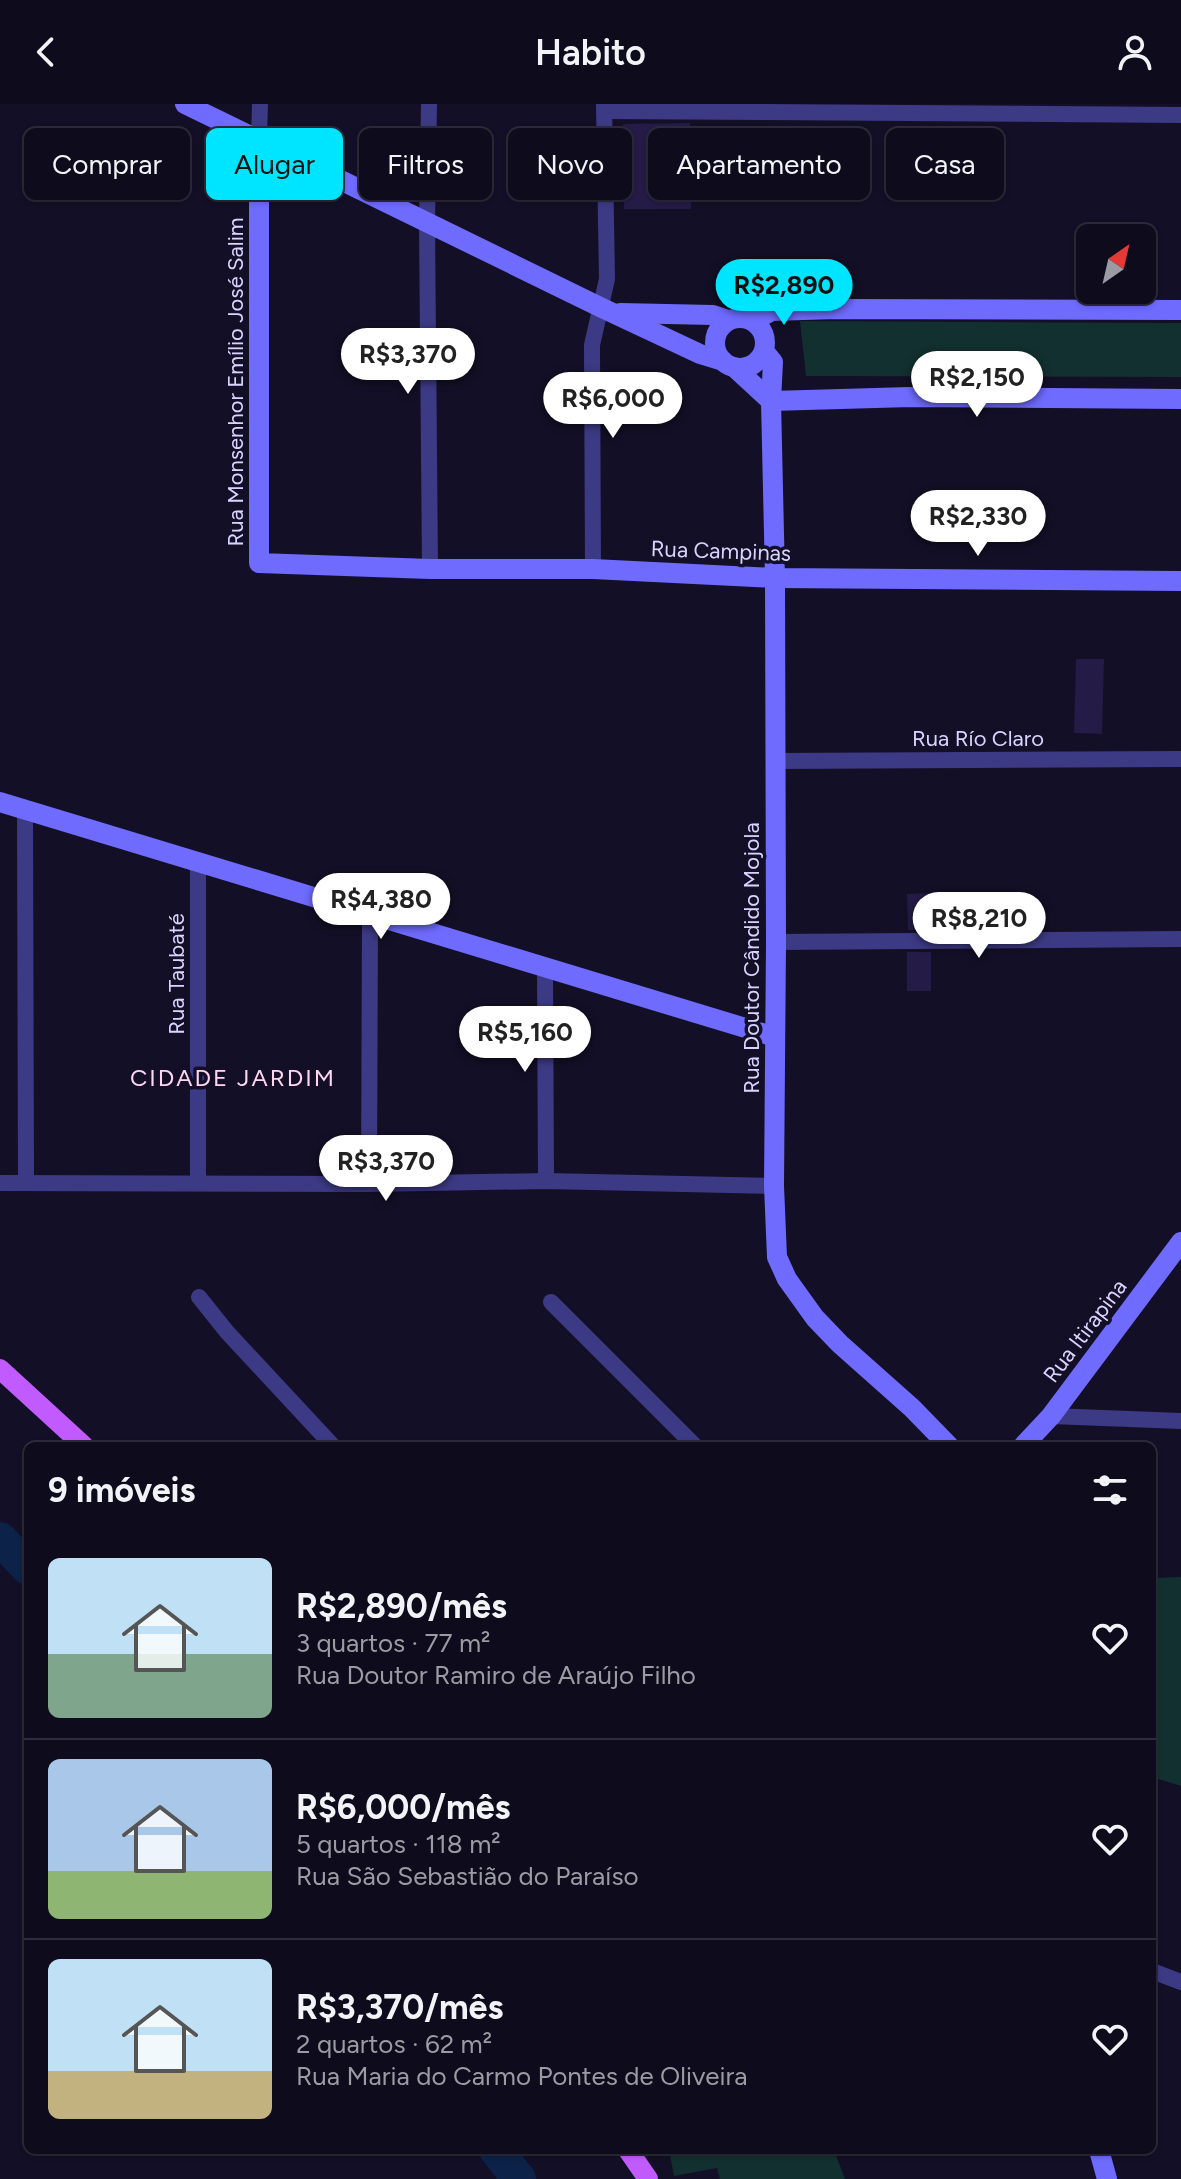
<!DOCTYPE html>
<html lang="pt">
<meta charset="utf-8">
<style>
:root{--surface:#0e0b1c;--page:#171425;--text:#f1f3f6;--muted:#9b9ba3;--line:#2e2b3b;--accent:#00e5ff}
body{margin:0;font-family:Figtree,sans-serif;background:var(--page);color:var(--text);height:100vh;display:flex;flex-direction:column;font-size:30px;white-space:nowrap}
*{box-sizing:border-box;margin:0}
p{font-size:26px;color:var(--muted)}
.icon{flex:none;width:44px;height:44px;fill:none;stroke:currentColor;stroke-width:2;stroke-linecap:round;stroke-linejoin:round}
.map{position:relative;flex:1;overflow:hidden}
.details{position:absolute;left:24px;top:1338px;width:1132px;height:712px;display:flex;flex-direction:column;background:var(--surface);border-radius:12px;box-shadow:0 2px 6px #0004,0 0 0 2px var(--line)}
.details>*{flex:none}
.guide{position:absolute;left:24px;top:24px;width:1134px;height:72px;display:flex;gap:16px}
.needle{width:52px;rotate:34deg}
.buttons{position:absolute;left:1076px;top:120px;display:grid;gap:16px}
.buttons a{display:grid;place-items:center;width:80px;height:80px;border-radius:12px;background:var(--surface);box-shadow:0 2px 6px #0004,0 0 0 2px var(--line);font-size:40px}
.price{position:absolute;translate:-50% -68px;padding:0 18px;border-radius:28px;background:#fff;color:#222;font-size:26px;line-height:52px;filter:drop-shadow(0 2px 4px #0008)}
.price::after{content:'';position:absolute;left:50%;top:48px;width:24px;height:18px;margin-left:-12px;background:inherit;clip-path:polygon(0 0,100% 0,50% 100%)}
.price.current{background:var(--accent);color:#111}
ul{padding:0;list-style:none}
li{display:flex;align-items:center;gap:24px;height:200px;padding:0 24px}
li+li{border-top:2px solid var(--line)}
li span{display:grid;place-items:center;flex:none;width:224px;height:160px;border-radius:12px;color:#555}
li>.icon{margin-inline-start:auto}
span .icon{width:96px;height:96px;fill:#fffc;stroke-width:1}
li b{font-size:34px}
h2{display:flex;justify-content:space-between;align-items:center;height:96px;padding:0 24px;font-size:34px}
.chip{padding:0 28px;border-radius:12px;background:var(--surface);box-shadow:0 2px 6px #0004,0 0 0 2px var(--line);font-size:28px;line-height:72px}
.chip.current{background:var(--accent);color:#111}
header{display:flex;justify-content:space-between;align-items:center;height:104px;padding:0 24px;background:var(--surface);font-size:36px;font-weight:600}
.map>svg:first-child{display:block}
.green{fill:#12302f}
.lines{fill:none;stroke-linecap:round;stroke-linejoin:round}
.river{stroke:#0c2248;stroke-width:34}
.building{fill:#241b47}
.street{stroke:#3d3a85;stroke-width:16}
.secondary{stroke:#6f6bff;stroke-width:20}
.primary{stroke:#c25bff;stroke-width:20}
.labels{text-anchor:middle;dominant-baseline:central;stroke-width:7;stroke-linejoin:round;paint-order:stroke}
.street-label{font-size:22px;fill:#d9d4ff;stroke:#130f26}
.neighbourhood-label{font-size:24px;letter-spacing:2px;fill:#ffd6f0;stroke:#130f26}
</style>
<header><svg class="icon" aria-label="back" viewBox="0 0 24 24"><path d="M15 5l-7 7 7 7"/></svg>Habito<svg class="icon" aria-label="person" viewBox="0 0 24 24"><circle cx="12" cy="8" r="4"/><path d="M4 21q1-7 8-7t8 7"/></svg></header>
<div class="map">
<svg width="1181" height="2075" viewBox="0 0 1181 2075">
<rect width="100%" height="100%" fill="#130f26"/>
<g class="green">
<path d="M 800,217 L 1181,219 L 1181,273 L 806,272 Z"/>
<path d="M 1181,1473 L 1181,1682 L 1152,1673 L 1152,1474 Z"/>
<path d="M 669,2046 L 834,2046 L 845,2075 L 720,2075 L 717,2064 L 674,2072 Z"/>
</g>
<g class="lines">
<g class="river">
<path d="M 0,1435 L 28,1464"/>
<path d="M 496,2046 L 519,2075"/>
</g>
</g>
<g class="building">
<path d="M 690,19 L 691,105 L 624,105 L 623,20 Z"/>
<path d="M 1076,555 L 1104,555 L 1102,630 L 1074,629 Z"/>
<path d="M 930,789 L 931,826 L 908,826 L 907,790 Z"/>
<rect x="907" y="848" width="24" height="39"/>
</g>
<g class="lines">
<g class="street">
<path d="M 429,0 L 427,119 L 430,465"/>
<path d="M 605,7 L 1181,11"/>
<path d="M 259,34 L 260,0"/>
<path d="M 593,465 L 592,241 L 607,175 L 604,0"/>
<path d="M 776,657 L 1181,655"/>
<path d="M 25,705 L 26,1079"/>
<path d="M 776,838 L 1181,835"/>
<path d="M 545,863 L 546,1077"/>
<path d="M 0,1079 L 369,1080 L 546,1077 L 774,1082"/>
<path d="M 198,1079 L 198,758"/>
<path d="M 369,1080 L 370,811"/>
<path d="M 199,1193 L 227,1228 L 333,1342"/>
<path d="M 551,1198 L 695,1342"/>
<path d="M 1051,1312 L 1181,1317"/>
<path d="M 1152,1867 L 1181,1878"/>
</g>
<g class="secondary">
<path d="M 185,0 L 600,203 L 700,250 L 723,257"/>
<path d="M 259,34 L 259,459 L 430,465 L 593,465 L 775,474 L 1181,477"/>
<path d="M 620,209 L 713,211 L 728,216"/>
<circle cx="740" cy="239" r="25"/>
<path d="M 753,217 L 772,207 L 835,205 L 1181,206"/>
<path d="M 764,247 L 773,258 L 771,297 L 775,474 L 776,838 L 774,1082 L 777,1153 L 787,1175 L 815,1214 L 840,1240 L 912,1304 L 949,1342"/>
<path d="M 735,264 L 771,297"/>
<path d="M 771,297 L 910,293 L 1181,295"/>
<path d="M 0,698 L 775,933"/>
<path d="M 1023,1342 L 1051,1312 L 1181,1138"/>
<path d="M 1099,2046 L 1107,2075"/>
</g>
<g class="primary">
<path d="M 0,1265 L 84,1342"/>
<path d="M 628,2046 L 648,2075"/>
</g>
</g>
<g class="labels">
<g class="street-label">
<text transform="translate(235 278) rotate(-90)">Rua Monsenhor Emílio José Salim</text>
<text transform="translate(721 447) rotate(2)">Rua Campinas</text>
<text x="978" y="634">Rua Río Claro</text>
<text transform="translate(751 854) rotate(-90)">Rua Doutor Cândido Mojola</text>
<text transform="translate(176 870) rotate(-90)">Rua Taubaté</text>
<text transform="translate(1085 1227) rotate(-53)">Rua Itirapina</text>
</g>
<g class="neighbourhood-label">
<text x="233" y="973">CIDADE JARDIM</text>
</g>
</g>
</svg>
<div class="buttons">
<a><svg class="needle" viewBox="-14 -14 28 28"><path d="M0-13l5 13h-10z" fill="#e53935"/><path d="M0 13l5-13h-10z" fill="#9b9ba3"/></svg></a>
</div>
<b class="price current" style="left:784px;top:223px">R$2,890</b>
<b class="price" style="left:408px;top:292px">R$3,370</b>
<b class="price" style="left:977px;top:315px">R$2,150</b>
<b class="price" style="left:613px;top:336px">R$6,000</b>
<b class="price" style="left:978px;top:454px">R$2,330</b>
<b class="price" style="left:381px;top:837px">R$4,380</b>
<b class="price" style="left:979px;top:856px">R$8,210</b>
<b class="price" style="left:525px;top:970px">R$5,160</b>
<b class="price" style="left:386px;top:1099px">R$3,370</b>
<div class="guide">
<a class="chip">Comprar</a>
<a class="chip current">Alugar</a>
<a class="chip">Filtros</a>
<a class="chip">Novo</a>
<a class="chip">Apartamento</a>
<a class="chip">Casa</a>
</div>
<section class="details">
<h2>9 imóveis<svg class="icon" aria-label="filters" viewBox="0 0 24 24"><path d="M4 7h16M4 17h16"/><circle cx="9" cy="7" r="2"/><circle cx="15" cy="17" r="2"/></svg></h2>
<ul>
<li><span style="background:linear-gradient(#bfe0f5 60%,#7fa58c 0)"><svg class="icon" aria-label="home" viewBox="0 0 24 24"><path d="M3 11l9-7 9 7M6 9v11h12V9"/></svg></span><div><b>R$2,890/mês</b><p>3 quartos · 77 m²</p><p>Rua Doutor Ramiro de Araújo Filho</p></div><svg class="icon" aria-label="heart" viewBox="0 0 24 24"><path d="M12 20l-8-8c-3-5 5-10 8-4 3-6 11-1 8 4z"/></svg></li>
<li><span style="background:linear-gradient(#a9c7e8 70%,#8fb573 0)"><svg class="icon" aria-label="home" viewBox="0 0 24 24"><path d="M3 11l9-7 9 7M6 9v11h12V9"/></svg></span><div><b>R$6,000/mês</b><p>5 quartos · 118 m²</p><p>Rua São Sebastião do Paraíso</p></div><svg class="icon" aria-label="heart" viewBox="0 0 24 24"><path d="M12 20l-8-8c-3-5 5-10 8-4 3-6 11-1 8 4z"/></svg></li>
<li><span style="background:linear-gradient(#bfe0f5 70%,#c2b280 0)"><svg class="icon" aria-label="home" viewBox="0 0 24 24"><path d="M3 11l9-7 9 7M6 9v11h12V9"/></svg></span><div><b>R$3,370/mês</b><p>2 quartos · 62 m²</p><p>Rua Maria do Carmo Pontes de Oliveira</p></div><svg class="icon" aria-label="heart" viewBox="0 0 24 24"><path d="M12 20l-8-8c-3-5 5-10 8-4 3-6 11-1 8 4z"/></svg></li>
</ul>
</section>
</div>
